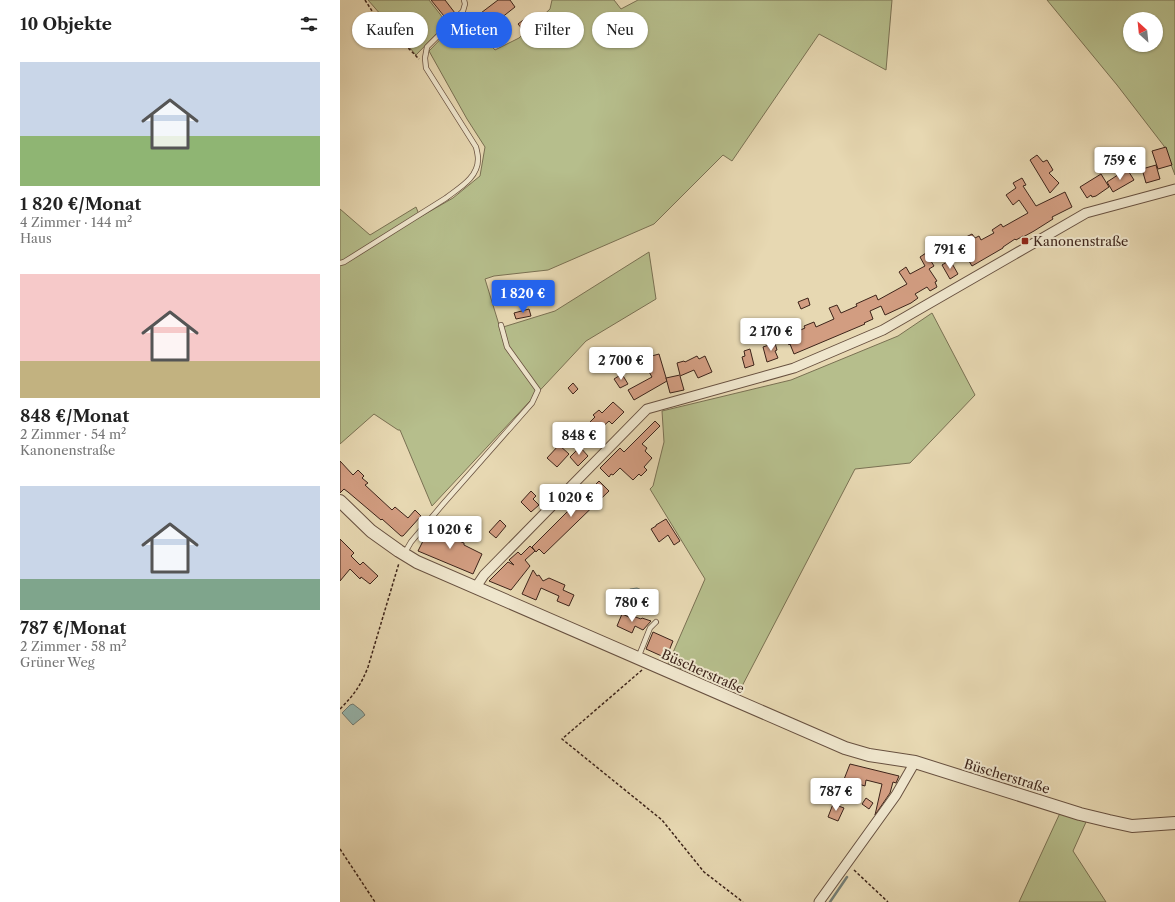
<!DOCTYPE html>
<html lang="de">
<meta charset="utf-8">
<style>
:root{--surface:#fff;--page:#f2f2f2;--text:#222;--muted:#767676;--accent:#2563eb}
body{margin:0;font-family:"Libre Caslon Text",serif;background:var(--page);color:var(--text);height:100vh;display:flex;flex-direction:column;font-size:15px;white-space:nowrap}
*{box-sizing:border-box;margin:0}
p{font-size:13px;color:var(--muted)}
.icon{flex:none;width:22px;height:22px;fill:none;stroke:currentColor;stroke-width:2;stroke-linecap:round;stroke-linejoin:round}
.map{position:relative;flex:1;overflow:hidden}
.panel{display:flex;flex-direction:column;background:var(--surface);width:340px}
.panel>*{flex:none}
.guide{position:absolute;left:12px;top:12px;width:380px;height:36px;display:flex;gap:8px}
.needle{width:26px;rotate:333deg}
.tools{position:absolute;left:783px;top:12px;display:grid;gap:8px}
.tools a{display:grid;place-items:center;width:40px;height:40px;border-radius:50%;background:var(--surface);box-shadow:0 1px 3px #0004;font-size:20px}
.price{position:absolute;translate:-50% -34px;padding:0 9px;border-radius:4px;background:#fff;color:#222;font-size:13px;line-height:26px;filter:drop-shadow(0 1px 2px #0008)}
.price::after{content:'';position:absolute;left:50%;top:24px;width:12px;height:9px;margin-left:-6px;background:inherit;clip-path:polygon(0 0,100% 0,50% 100%)}
.price.current{background:var(--accent);color:#fff}
ul{padding:0;list-style:none}
li{display:grid;align-content:center;gap:8px;height:212px;padding:0 20px}
li span{display:grid;place-items:center;height:124px;border-radius:0px;color:#555}
li>.icon{margin-inline-start:auto}
span .icon{width:72px;height:72px;fill:#fffc;stroke-width:1}
li b{font-size:17px}
h2{display:flex;justify-content:space-between;align-items:center;height:48px;padding:0 20px;font-size:17px}
.chip{padding:0 14px;border-radius:18px;background:var(--surface);box-shadow:0 1px 3px #0004;font-size:14px;line-height:36px}
.chip.current{background:var(--accent);color:#fff}
main{display:flex;flex:1;min-height:0}
.map>svg:first-child{display:block}
.green{fill:#b6be8c;stroke:#7a7153;fill-rule:evenodd}
.water{fill:#97b9b2;stroke:#737d75}
.lines{fill:none;stroke-linecap:round;stroke-linejoin:round}
.stream{stroke:#737d75;stroke-width:2.5}
.building{fill:#d29d81;stroke:#3d241a}
.service-casing{stroke:#685140;stroke-width:6}
.minor-casing{stroke:#685140;stroke-width:11}
.tertiary-casing{stroke:#685140;stroke-width:14}
.path{stroke:#3d241a;stroke-width:1.5;stroke-dasharray:3 2;stroke-linecap:butt}
.service{stroke:#efe6cd;stroke-width:4.5}
.minor{stroke:#efe6cd;stroke-width:9}
.tertiary{stroke:#efe6cd;stroke-width:12}
.poi-dot{fill:#8f2418;stroke:#efe6cd;stroke-width:1.5}
.labels{text-anchor:middle;dominant-baseline:central;stroke-width:4;stroke-linejoin:round;paint-order:stroke}
.poi-label{font-size:13px;fill:#3d241a;stroke:#efe6cd;text-anchor:start}
.street-label{font-size:13px;fill:#3d241a;stroke:#efe6cd}
</style>
<main>
<section class="panel">
<h2>10 Objekte<svg class="icon" aria-label="filters" viewBox="0 0 24 24"><path d="M4 7h16M4 17h16"/><circle cx="9" cy="7" r="2"/><circle cx="15" cy="17" r="2"/></svg></h2>
<ul>
<li><span style="background:linear-gradient(#c9d6e8 60%,#8fb573 0)"><svg class="icon" aria-label="home" viewBox="0 0 24 24"><path d="M3 11l9-7 9 7M6 9v11h12V9"/></svg></span><div><b>1 820 €/Monat</b><p>4 Zimmer · 144 m²</p><p>Haus</p></div></li>
<li><span style="background:linear-gradient(#f6c9c9 70%,#c2b280 0)"><svg class="icon" aria-label="home" viewBox="0 0 24 24"><path d="M3 11l9-7 9 7M6 9v11h12V9"/></svg></span><div><b>848 €/Monat</b><p>2 Zimmer · 54 m²</p><p>Kanonenstraße</p></div></li>
<li><span style="background:linear-gradient(#c9d6e8 75%,#7fa58c 0)"><svg class="icon" aria-label="home" viewBox="0 0 24 24"><path d="M3 11l9-7 9 7M6 9v11h12V9"/></svg></span><div><b>787 €/Monat</b><p>2 Zimmer · 58 m²</p><p>Grüner Weg</p></div></li>
</ul>
</section>
<div class="map">
<svg width="835" height="902" viewBox="0 0 835 902">
<rect width="100%" height="100%" fill="#e7d8b2"/>
<filter id="stains"><feTurbulence type="fractalNoise" baseFrequency=".005" numOctaves="4"/><feColorMatrix values="0 0 0 0 .2 0 0 0 0 .09 0 0 0 0 .02 0 0 0 .5 -.17"/></filter>
<radialGradient id="worn" r=".72"><stop offset=".6" stop-color="#630" stop-opacity="0"/><stop offset="1" stop-color="#630" stop-opacity=".3"/></radialGradient>
<g class="green">
<path d="M 28,0 L 89,0 L 107,23 L 76,55 Z"/>
<path d="M 212,0 L 274,0 L 281,9 L 298,0 L 552,0 L 546,70 L 479,34 L 392,161 L 383,155 L 314,224 L 208,270 L 154,276 L 145,279 L 160,328 L 215,311 L 309,252 L 316,299 L 246,341 L 92,506 L 60,430 L 58,430 L 34,414 L 0,444 L 0,209 L 30,235 L 76,207 L 80,217 L 113,198 L 140,176 L 145,147 L 127,119 L 89,51 L 117,22 L 127,19 L 155,50 L 179,38 L 210,9 Z"/>
<path d="M 707,0 L 835,0 L 835,175 L 824,146 L 777,85 ZM 790,19 L 816,19 L 816,45 L 790,45 Z"/>
<path d="M 592,313 L 635,395 L 570,463 L 515,469 L 400,690 L 328,664 L 365,579 L 310,489 L 313,486 L 324,442 L 322,411 L 451,380 L 558,336 Z"/>
<path d="M 720,813 L 746,822 L 733,851 L 766,902 L 679,902 Z"/>
</g>
<g class="water">
<path d="M 297,588 L 304,591 L 308,597 L 305,602 L 301,604 C 294,602 288,600 286,592 L 290,589 Z"/>
<path d="M 13,704 L 22,711 L 25,715 L 13,725 L 2,713 L 10,705 Z"/>
</g>
<g class="lines">
<path class="stream" d="M 490,902 L 507,877"/>
</g>
<g class="building">
<path d="M 91,0 L 105,0 L 115,13 L 108,21 Z"/>
<path d="M 158,0 L 170,0 L 175,7 L 156,22 L 163,31 L 150,41 L 133,19 Z"/>
<path d="M 191,14 L 196,20 L 183,30 L 178,24 Z"/>
<path d="M 826,147 L 832,165 L 818,169 L 812,151 Z"/>
<path d="M 697,155 L 703,162 L 707,160 L 713,170 L 709,173 L 719,183 L 710,193 L 690,160 Z"/>
<path d="M 816,165 L 820,179 L 806,183 L 802,169 Z"/>
<path d="M 787,169 L 794,180 L 773,192 L 767,182 Z"/>
<path d="M 761,174 L 769,187 L 756,196 L 752,197 L 751,195 L 747,198 L 740,187 Z"/>
<path d="M 682,178 L 686,185 L 683,186 L 696,206 L 725,192 L 732,207 L 712,217 L 713,219 L 694,231 L 683,237 L 683,236 L 676,240 L 675,239 L 663,247 L 663,248 L 632,266 L 624,253 L 632,248 L 626,237 L 632,234 L 635,238 L 639,236 L 641,240 L 654,233 L 652,230 L 661,224 L 663,227 L 688,213 L 679,200 L 673,205 L 666,195 L 676,188 L 673,183 Z"/>
<path d="M 586,253 L 594,266 L 589,269 L 597,281 L 595,282 L 597,287 L 590,291 L 587,287 L 575,294 L 578,298 L 571,303 L 545,315 L 541,306 L 530,311 L 533,319 L 524,323 L 525,324 L 454,354 L 450,344 L 449,345 L 445,337 L 465,328 L 464,326 L 474,322 L 476,327 L 494,319 L 489,308 L 497,305 L 501,313 L 517,306 L 516,304 L 536,295 L 538,300 L 567,284 L 559,272 L 566,267 L 570,274 L 585,266 L 580,257 Z"/>
<path d="M 610,260 L 618,274 L 610,279 L 602,265 Z"/>
<path d="M 468,298 L 470,305 L 461,309 L 458,302 Z"/>
<path d="M 189,309 L 191,316 L 176,319 L 174,313 Z"/>
<path d="M 435,343 L 437,350 L 435,351 L 438,358 L 427,362 L 423,347 Z"/>
<path d="M 410,349 L 414,365 L 405,368 L 402,357 L 405,356 L 404,351 Z"/>
<path d="M 319,354 L 327,381 L 294,400 L 288,390 L 312,377 L 302,360 L 308,357 Z"/>
<path d="M 357,356 L 359,359 L 365,356 L 372,372 L 358,378 L 354,370 L 340,376 L 344,390 L 330,393 L 326,378 L 340,375 L 337,363 L 344,361 L 345,362 Z"/>
<path d="M 282,374 L 288,384 L 280,388 L 274,379 Z"/>
<path d="M 233,383 L 238,389 L 233,394 L 228,388 Z"/>
<path d="M 273,402 L 284,412 L 272,424 L 269,421 L 258,431 L 261,434 L 246,448 L 235,437 L 255,417 L 253,415 L 259,410 L 262,413 Z"/>
<path d="M 315,421 L 320,426 L 302,444 L 307,448 L 305,451 L 312,458 L 304,467 L 307,470 L 301,476 L 299,474 L 293,480 L 280,468 L 273,475 L 271,474 L 269,477 L 260,468 L 280,448 L 284,452 Z"/>
<path d="M 226,427 L 233,435 L 227,442 L 219,433 Z"/>
<path d="M 219,445 L 229,454 L 217,467 L 207,458 Z"/>
<path d="M 240,447 L 248,456 L 238,466 L 230,457 Z"/>
<path d="M 0,461 L 13,475 L 18,470 L 24,476 L 22,478 L 28,483 L 25,485 L 52,510 L 55,507 L 68,518 L 75,510 L 81,516 L 63,536 L 61,536 L 42,519 L 41,520 L 8,492 L 4,489 L 0,493 Z"/>
<path d="M 259,481 L 269,491 L 204,554 L 199,549 L 196,552 L 192,547 L 229,510 L 242,498 L 240,497 L 245,492 L 247,493 Z"/>
<path d="M 191,491 L 196,496 L 193,499 L 199,505 L 191,512 L 181,502 Z"/>
<path d="M 326,519 L 340,541 L 334,545 L 328,535 L 319,542 L 311,529 L 316,526 L 316,525 Z"/>
<path d="M 160,520 L 166,526 L 156,538 L 149,532 Z"/>
<path d="M 107,525 L 123,536 L 119,541 L 124,543 L 124,545 L 142,554 L 133,574 L 78,551 L 89,529 L 100,535 Z"/>
<path d="M 0,539 L 14,553 L 11,556 L 20,565 L 23,562 L 38,576 L 30,584 L 21,577 L 20,579 L 10,569 L 0,581 Z"/>
<path d="M 190,546 L 195,551 L 185,560 L 190,566 L 171,590 L 149,581 L 168,562 L 174,565 L 169,560 L 178,552 L 181,555 Z"/>
<path d="M 193,570 L 197,576 L 199,575 L 203,581 L 209,578 L 225,585 L 223,590 L 234,595 L 229,606 L 217,601 L 219,596 L 201,588 L 196,600 L 182,594 Z"/>
<path d="M 282,614 L 289,617 L 290,615 L 301,619 L 302,618 L 311,621 L 303,630 L 295,626 L 292,633 L 277,626 Z"/>
<path d="M 313,632 L 333,641 L 326,658 L 306,649 Z"/>
<path d="M 510,764 L 559,776 L 556,783 L 553,782 L 550,793 L 535,815 L 542,784 L 526,780 L 525,786 L 515,783 L 512,789 L 501,787 Z"/>
<path d="M 526,798 L 533,803 L 529,809 L 522,804 Z"/>
<path d="M 493,804 L 504,808 L 498,821 L 488,817 Z"/>
</g>
<g class="lines">
<g class="service-casing">
<g id="service">
<path d="M 0,263 L 4,262 L 106,198 C 119,188 138,178 138,159 C 138,155 137,151 136,147 L 86,68 L 85,58 L 87,47 L 123,11 L 125,4 L 124,0"/>
<path d="M 64,554 L 71,542 L 103,504 L 192,403 L 198,390 L 167,347 L 161,325"/>
<path d="M 298,658 L 310,628 L 316,622"/>
</g>
</g>
<g class="minor-casing">
<g id="minor">
<path d="M 136,587 L 144,575 L 307,409 L 454,368 L 543,330 L 746,213 L 835,189"/>
<path d="M 479,902 L 556,795 L 575,762"/>
</g>
</g>
<g class="tertiary-casing">
<path id="tertiary" d="M 0,501 L 31,531 L 59,551 L 77,562 L 505,748 L 529,755 L 575,762 L 740,814 L 769,821 L 792,826 L 835,823"/>
</g>
<g class="path">
<path d="M 25,0 L 32,11 L 79,59"/>
<path d="M 302,670 L 222,739 L 322,820 L 364,872 L 403,902"/>
<path d="M 0,709 C 14,695 21,685 28,667 L 59,563"/>
<path d="M 0,849 L 35,902"/>
<path d="M 514,870 L 548,902"/>
</g>
<use href="#service" class="service"/>
<use href="#minor" class="minor"/>
<use href="#tertiary" class="tertiary"/>
</g>
<rect class="poi-dot" x="681" y="237" width="8" height="8" rx="2"/>
<g class="labels">
<g class="poi-label">
<text x="693" y="241">Kanonenstraße</text>
</g>
<g class="street-label">
<text transform="translate(363 671) rotate(24)">Büscherstraße</text>
<text transform="translate(667 776) rotate(17)">Büscherstraße</text>
</g>
</g>
<rect width="100%" height="100%" filter="url(#stains)"/>
<rect width="100%" height="100%" fill="url(#worn)"/>
</svg>
<div class="tools">
<a><svg class="needle" viewBox="-14 -14 28 28"><path d="M0-13l5 13h-10z" fill="#e53935"/><path d="M0 13l5-13h-10z" fill="#767676"/></svg></a>
</div>
<b class="price" style="left:780px;top:181px">759 €</b>
<b class="price" style="left:610px;top:270px">791 €</b>
<b class="price current" style="left:183px;top:314px">1 820 €</b>
<b class="price" style="left:431px;top:352px">2 170 €</b>
<b class="price" style="left:281px;top:381px">2 700 €</b>
<b class="price" style="left:239px;top:456px">848 €</b>
<b class="price" style="left:231px;top:518px">1 020 €</b>
<b class="price" style="left:110px;top:550px">1 020 €</b>
<b class="price" style="left:292px;top:623px">780 €</b>
<b class="price" style="left:496px;top:812px">787 €</b>
<div class="guide">
<a class="chip">Kaufen</a>
<a class="chip current">Mieten</a>
<a class="chip">Filter</a>
<a class="chip">Neu</a>
</div>
</div>
</main>
